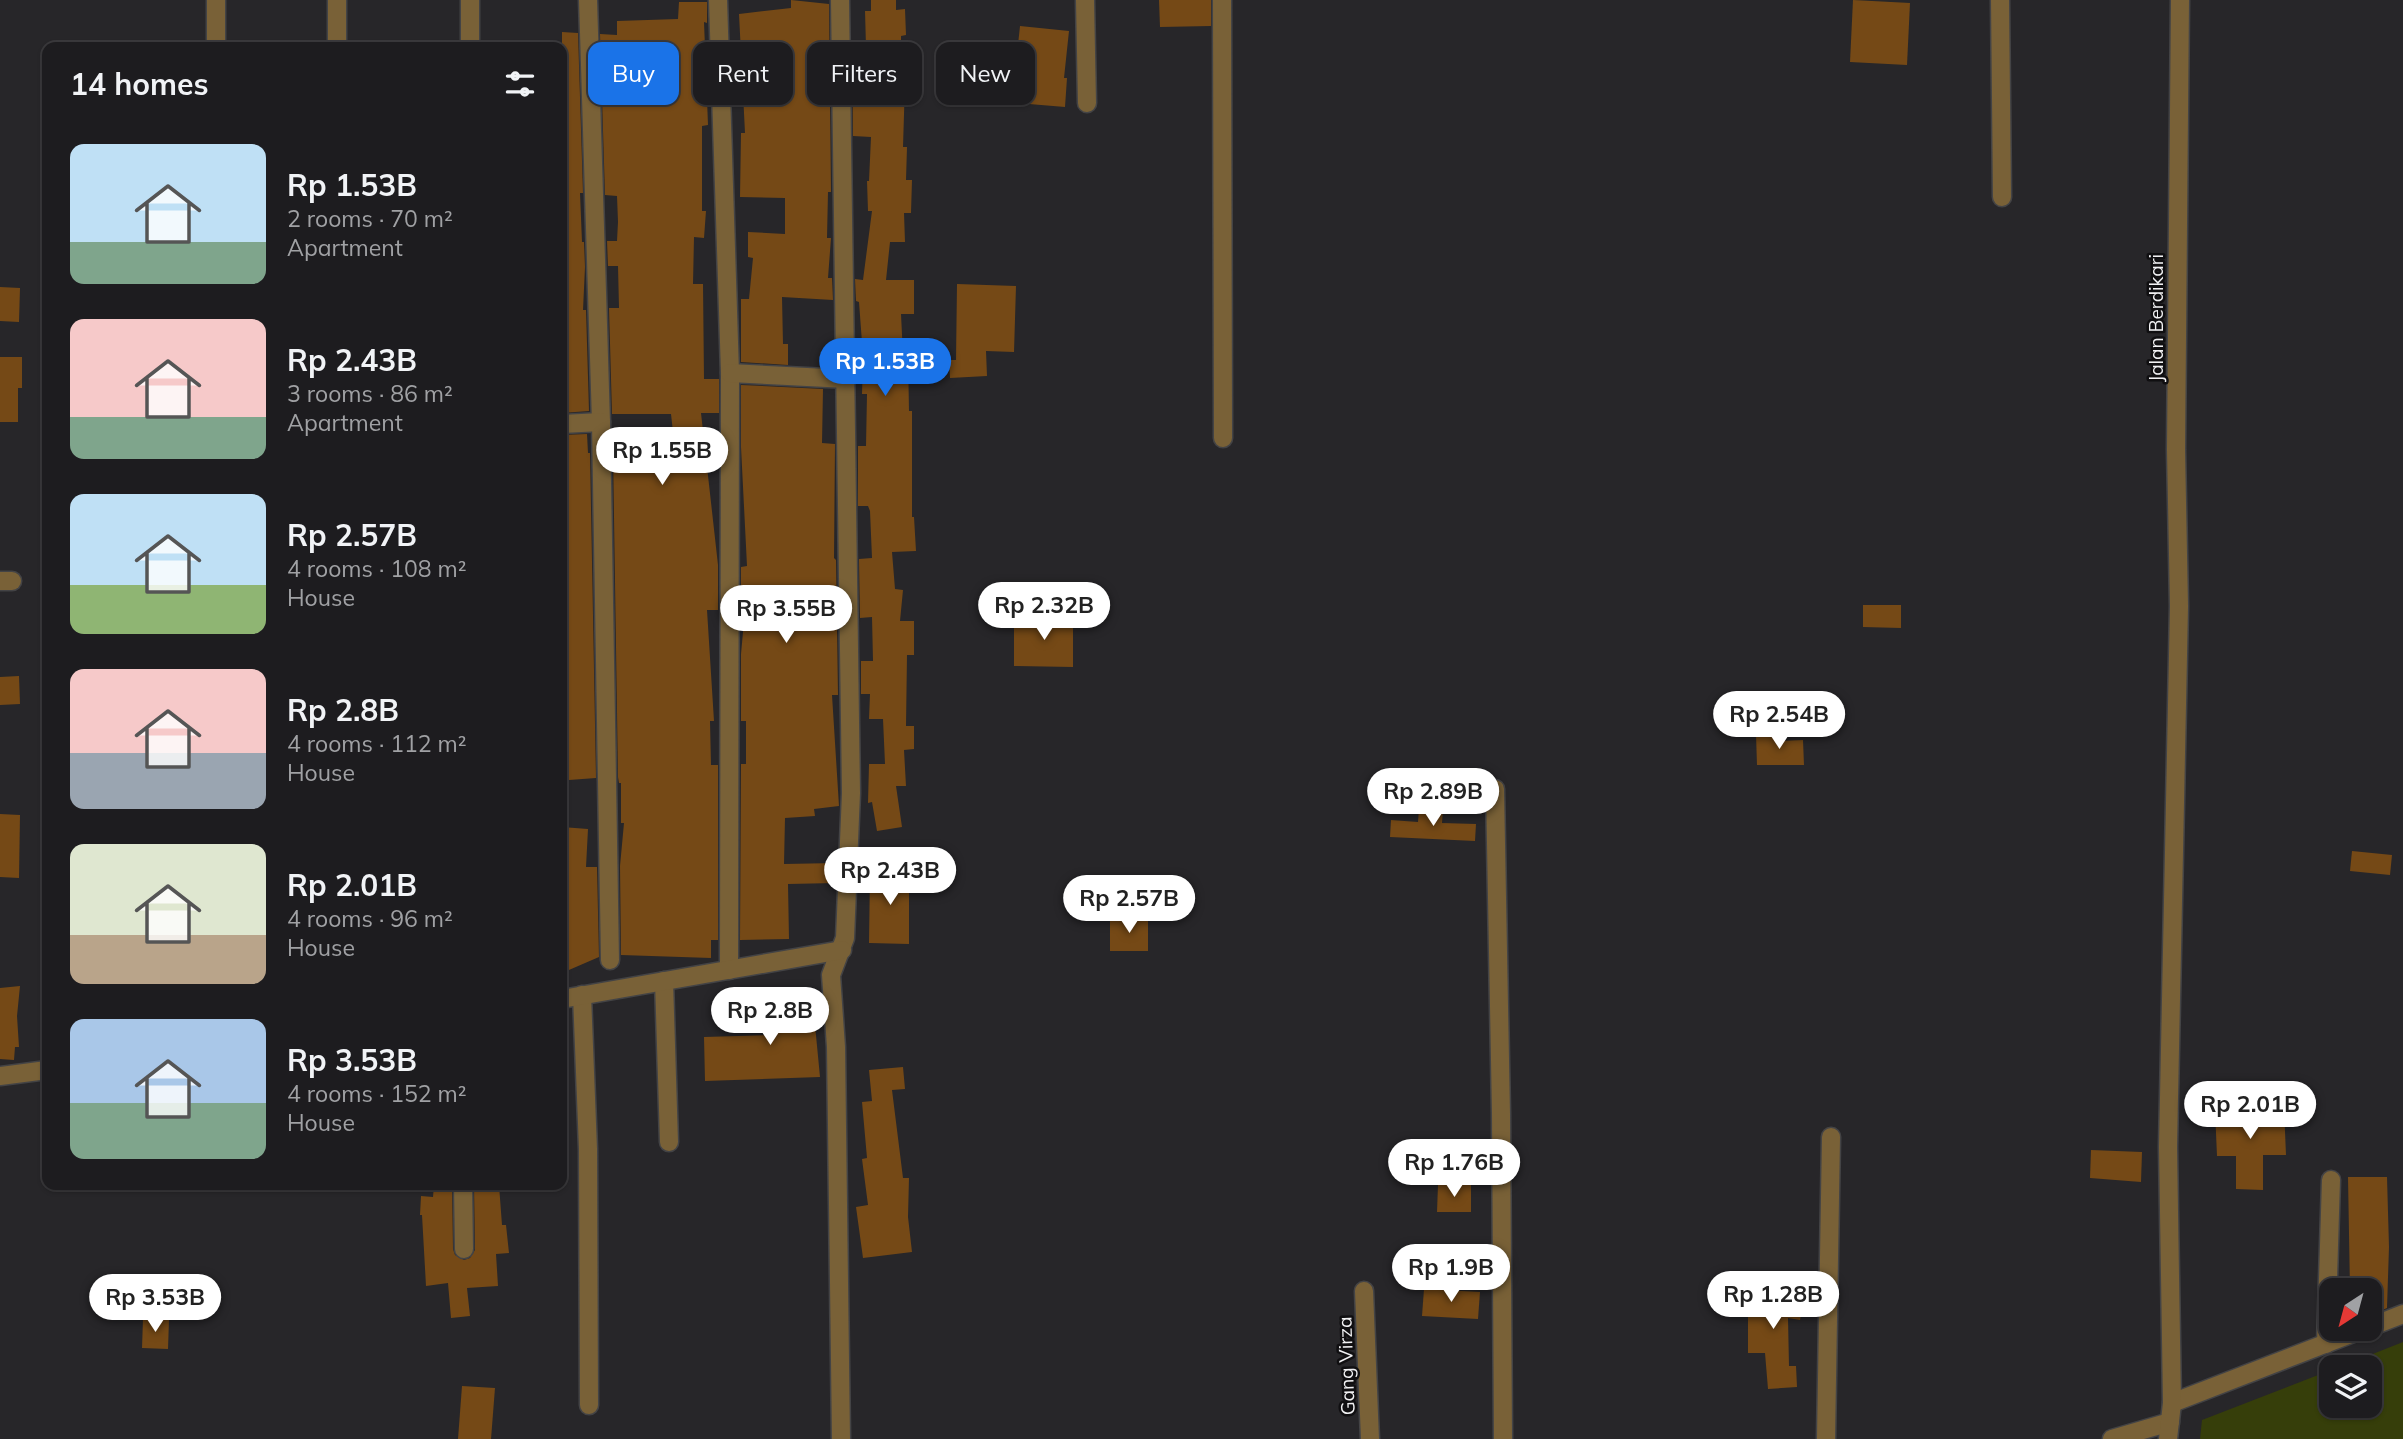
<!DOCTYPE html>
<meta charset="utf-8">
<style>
:root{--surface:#1d1c1f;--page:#2a292c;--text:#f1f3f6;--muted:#a0a1a4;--line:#3b3a3d;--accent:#1a73e8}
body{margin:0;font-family:Mulish,sans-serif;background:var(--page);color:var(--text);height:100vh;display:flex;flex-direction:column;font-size:26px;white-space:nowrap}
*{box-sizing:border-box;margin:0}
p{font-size:23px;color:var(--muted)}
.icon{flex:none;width:38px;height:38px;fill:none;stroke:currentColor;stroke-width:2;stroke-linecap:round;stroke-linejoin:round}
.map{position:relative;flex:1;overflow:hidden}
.side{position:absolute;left:42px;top:42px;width:525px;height:1148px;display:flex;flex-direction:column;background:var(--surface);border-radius:14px;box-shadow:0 2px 5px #0004,0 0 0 2px var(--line)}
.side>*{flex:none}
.hud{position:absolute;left:588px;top:42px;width:665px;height:63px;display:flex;gap:14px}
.needle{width:46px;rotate:216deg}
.controls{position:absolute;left:2319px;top:1278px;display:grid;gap:14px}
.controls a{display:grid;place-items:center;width:63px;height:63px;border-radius:14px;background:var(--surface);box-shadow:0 2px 5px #0004,0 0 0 2px var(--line);font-size:35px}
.price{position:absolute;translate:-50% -60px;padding:0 16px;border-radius:24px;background:#fff;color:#222;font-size:23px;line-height:46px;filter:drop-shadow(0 2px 4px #0008)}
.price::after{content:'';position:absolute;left:50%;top:42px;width:21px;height:16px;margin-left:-10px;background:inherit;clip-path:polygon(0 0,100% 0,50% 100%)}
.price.selected{background:var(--accent);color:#fff}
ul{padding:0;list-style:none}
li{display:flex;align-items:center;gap:21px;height:175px;padding:0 28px}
li span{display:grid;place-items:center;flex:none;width:196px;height:140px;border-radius:14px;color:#555}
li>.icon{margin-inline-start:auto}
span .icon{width:84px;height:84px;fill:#fffc;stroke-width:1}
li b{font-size:30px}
h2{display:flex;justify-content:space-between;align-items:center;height:84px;padding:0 28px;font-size:30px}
.tag{padding:0 24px;border-radius:14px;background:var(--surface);box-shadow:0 2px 5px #0004,0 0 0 2px var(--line);font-size:24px;line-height:63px}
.tag.selected{background:var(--accent);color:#fff}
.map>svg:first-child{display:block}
.green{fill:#363e0a}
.building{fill:#754916}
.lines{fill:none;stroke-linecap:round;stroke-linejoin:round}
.minor-casing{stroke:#434345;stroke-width:21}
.minor{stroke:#796137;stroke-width:18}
.labels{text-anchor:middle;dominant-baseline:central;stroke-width:5;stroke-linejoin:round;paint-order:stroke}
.street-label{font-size:19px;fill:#f2f2f4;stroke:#100f11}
</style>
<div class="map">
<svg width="2403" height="1439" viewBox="0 0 2403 1439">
<rect width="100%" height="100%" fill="#272629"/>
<path class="green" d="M 2403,1342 L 2403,1439 L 2200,1439 L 2202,1420 L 2331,1370 L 2331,1405 L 2370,1405 L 2370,1367 L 2340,1367 Z"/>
<g class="building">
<path d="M 791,0 L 829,4 L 831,192 L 828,192 L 827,238 L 831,238 L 828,278 L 832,278 L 833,300 L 782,297 L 783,344 L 788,344 L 788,365 L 741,362 L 741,299 L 749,299 L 753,258 L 748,257 L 748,232 L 785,234 L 785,198 L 740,197 L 741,133 L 745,133 L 739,14 L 791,8 Z"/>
<path d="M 871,0 L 896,0 L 896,10 L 905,9 L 906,35 L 901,36 L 901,82 L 905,82 L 903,147 L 907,147 L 906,180 L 912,180 L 911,213 L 904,213 L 905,242 L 890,242 L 886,280 L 914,280 L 914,314 L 901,314 L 903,355 L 908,355 L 909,411 L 912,411 L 912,517 L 914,517 L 916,551 L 892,552 L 895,589 L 903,590 L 900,621 L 914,621 L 914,655 L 907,655 L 906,726 L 914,726 L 914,749 L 904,750 L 906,786 L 896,786 L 902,827 L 877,831 L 872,802 L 868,803 L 869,764 L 885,764 L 883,719 L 869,719 L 870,694 L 861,694 L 861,661 L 873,661 L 872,617 L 860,618 L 859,559 L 872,558 L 870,511 L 868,506 L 858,506 L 858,446 L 866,446 L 867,394 L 862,394 L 863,356 L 859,302 L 856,301 L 855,279 L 863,280 L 872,211 L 868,211 L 867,181 L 869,181 L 871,137 L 853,136 L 852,47 L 866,47 L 865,11 L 871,11 Z"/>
<path d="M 1159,0 L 1211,0 L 1211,26 L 1160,27 Z"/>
<path d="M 1853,0 L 1910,3 L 1907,65 L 1850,62 Z"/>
<path d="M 679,2 L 707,2 L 707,23 L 704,22 L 708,125 L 702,126 L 702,211 L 706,211 L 704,238 L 694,237 L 693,284 L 703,284 L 704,379 L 719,379 L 719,413 L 701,413 L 718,565 L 718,610 L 707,610 L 714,721 L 710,721 L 711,765 L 718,765 L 718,940 L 711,940 L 711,958 L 621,955 L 620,866 L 624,823 L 621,823 L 621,783 L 619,783 L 618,777 L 613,452 L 675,450 L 671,414 L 612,414 L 609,308 L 619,308 L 618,266 L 608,266 L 607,241 L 617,241 L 618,222 L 617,196 L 605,195 L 600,34 L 617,35 L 617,21 L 678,19 Z"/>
<path d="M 1020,26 L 1069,31 L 1064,78 L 1067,78 L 1065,107 L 1017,103 L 1021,55 L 1017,54 Z"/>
<path d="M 562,32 L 578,33 L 583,193 L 580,193 L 582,242 L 584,242 L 585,267 L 583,310 L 586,310 L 589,411 L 562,413 L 562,378 L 565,378 L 564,334 L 562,334 Z"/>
<path d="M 957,284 L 1016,286 L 1014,352 L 986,351 L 987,376 L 950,378 L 949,360 L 956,360 Z"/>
<path d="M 0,287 L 20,288 L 19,322 L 0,321 Z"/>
<path d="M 0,357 L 22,357 L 22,388 L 18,388 L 18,422 L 0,422 Z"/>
<path d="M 741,385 L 823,389 L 822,443 L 835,444 L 834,558 L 836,560 L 838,695 L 832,695 L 839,806 L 814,809 L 815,816 L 785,818 L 784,864 L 837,863 L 836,883 L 788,884 L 789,939 L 740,940 L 741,764 L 746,764 L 746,721 L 741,721 L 741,654 L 745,610 L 741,610 L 741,567 L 747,566 L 741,447 Z"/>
<path d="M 587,434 L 588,453 L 590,453 L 596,778 L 569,780 L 567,753 L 562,753 L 562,514 L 567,514 L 563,435 Z"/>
<path d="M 1863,605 L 1901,605 L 1901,628 L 1863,627 Z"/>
<path d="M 1014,616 L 1073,617 L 1073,667 L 1014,666 Z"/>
<path d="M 19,676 L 20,704 L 0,705 L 0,677 Z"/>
<path d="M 1779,733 L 1780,741 L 1803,740 L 1804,765 L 1757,765 L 1756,734 Z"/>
<path d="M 1419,808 L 1443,810 L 1442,823 L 1476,824 L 1475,841 L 1390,837 L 1391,820 L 1418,822 Z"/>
<path d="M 0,814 L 20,815 L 19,878 L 0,877 Z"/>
<path d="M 562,827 L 588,829 L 586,867 L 597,867 L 599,957 L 562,973 Z"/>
<path d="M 2352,851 L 2392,855 L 2390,875 L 2350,871 Z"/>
<path d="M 915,871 L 916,891 L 909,891 L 909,944 L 869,943 L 870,872 Z"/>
<path d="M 1148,918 L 1148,951 L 1110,951 L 1110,919 Z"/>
<path d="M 20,986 L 17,1016 L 19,1047 L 15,1047 L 14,1060 L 0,1059 L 0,988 Z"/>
<path d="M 771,997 L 797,999 L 797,1003 L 821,1000 L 823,1024 L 815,1025 L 820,1077 L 705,1081 L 704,1037 L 768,1035 Z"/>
<path d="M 903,1067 L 905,1089 L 892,1090 L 903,1178 L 909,1178 L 908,1217 L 912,1252 L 863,1258 L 856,1207 L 868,1205 L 862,1159 L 867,1158 L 862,1102 L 872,1101 L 869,1070 Z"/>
<path d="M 2284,1108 L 2286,1155 L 2263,1155 L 2263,1190 L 2236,1189 L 2236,1156 L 2217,1156 L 2215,1110 Z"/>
<path d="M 2091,1150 L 2142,1152 L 2141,1182 L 2090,1178 Z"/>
<path d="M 2348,1177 L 2387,1177 L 2389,1247 L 2387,1308 L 2380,1311 L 2370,1311 L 2370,1290 L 2350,1290 Z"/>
<path d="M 434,1185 L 452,1185 L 453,1249 L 455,1255 L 464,1260 L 470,1258 L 475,1250 L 474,1185 L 499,1185 L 502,1225 L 506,1225 L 509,1253 L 496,1254 L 498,1286 L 467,1288 L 470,1316 L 451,1318 L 448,1283 L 426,1286 L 422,1215 L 420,1215 L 421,1196 L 433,1197 Z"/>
<path d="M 1438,1185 L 1471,1185 L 1471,1212 L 1437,1212 Z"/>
<path d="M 1750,1284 L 1805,1295 L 1800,1320 L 1788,1318 L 1789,1366 L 1796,1366 L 1797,1387 L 1768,1389 L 1765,1353 L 1748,1353 L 1748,1309 L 1745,1309 Z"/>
<path d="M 1424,1289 L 1480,1292 L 1478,1319 L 1422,1316 Z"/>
<path d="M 143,1319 L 169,1320 L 168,1349 L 142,1348 Z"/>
<path d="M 462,1386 L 495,1388 L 491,1439 L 458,1439 Z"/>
</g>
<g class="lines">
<g class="minor-casing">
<g id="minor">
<path d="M 216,0 L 216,47"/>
<path d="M 337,0 L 337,47"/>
<path d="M 588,0 L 601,422 L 610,960"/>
<path d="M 718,0 L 730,373 L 729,970"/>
<path d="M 840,0 L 851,793 L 845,938 L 831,975 L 836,1047 L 841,1439"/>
<path d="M 1085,0 L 1087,103"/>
<path d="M 1222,0 L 1223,438"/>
<path d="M 2000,0 L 2002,197"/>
<path d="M 470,47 L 470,0"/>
<path d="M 730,373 L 847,379"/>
<path d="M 562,424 L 601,422"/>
<path d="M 0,581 L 12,581"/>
<path d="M 1495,789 L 1501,1114 L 1503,1439"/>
<path d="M 664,981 L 669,1142"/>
<path d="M 582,995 L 588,1149 L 589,1405"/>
<path d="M 562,999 L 842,950"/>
<path d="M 0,1076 L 47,1070"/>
<path d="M 463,1185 L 464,1249"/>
<path d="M 1364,1291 L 1370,1439"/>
<path d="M 2370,1327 L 2403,1314"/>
<path d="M 2326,1344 L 2331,1180"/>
<path d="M 2172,1403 L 2366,1328"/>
<path d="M 1826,1439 L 1831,1137"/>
<path d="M 2112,1439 L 2170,1422"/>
<path d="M 2168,1439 L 2172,1403 L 2168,1147 L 2179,606 L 2176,450 L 2180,0"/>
</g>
</g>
<use href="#minor" class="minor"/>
</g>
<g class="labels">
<g class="street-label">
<text transform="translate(2156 318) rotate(-90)">Jalan Berdikari</text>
<text transform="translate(1346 1366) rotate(-92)">Gang Virza</text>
</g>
</g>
</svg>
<div class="controls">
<a><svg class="needle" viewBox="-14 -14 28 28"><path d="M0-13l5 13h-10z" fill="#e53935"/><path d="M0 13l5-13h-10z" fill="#a0a1a4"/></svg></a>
<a><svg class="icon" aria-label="layers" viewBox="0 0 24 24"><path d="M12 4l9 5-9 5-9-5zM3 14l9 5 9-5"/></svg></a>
</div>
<b class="price selected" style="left:885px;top:398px">Rp 1.53B</b>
<b class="price" style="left:662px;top:487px">Rp 1.55B</b>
<b class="price" style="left:1044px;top:642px">Rp 2.32B</b>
<b class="price" style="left:786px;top:645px">Rp 3.55B</b>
<b class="price" style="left:1779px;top:751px">Rp 2.54B</b>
<b class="price" style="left:1433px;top:828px">Rp 2.89B</b>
<b class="price" style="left:890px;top:907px">Rp 2.43B</b>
<b class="price" style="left:1129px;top:935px">Rp 2.57B</b>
<b class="price" style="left:770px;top:1047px">Rp 2.8B</b>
<b class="price" style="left:2250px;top:1141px">Rp 2.01B</b>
<b class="price" style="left:1454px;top:1199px">Rp 1.76B</b>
<b class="price" style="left:1451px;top:1304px">Rp 1.9B</b>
<b class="price" style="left:1773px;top:1331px">Rp 1.28B</b>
<b class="price" style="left:155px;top:1334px">Rp 3.53B</b>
<div class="hud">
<a class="tag selected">Buy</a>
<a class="tag">Rent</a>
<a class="tag">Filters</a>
<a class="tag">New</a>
</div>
<section class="side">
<h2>14 homes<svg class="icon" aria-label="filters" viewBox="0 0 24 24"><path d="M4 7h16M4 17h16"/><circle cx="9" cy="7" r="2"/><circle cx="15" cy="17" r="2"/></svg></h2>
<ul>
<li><span style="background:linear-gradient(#bfe0f5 70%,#7fa58c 0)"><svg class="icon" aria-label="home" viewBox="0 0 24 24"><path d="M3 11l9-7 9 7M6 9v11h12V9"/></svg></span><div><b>Rp 1.53B</b><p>2 rooms · 70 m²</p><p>Apartment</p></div></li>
<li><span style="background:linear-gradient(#f6c9c9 70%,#7fa58c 0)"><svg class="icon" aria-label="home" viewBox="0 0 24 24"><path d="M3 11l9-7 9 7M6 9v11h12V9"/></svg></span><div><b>Rp 2.43B</b><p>3 rooms · 86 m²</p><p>Apartment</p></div></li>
<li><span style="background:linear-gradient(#bfe0f5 65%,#8fb573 0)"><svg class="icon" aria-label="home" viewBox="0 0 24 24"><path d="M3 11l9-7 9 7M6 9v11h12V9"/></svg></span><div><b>Rp 2.57B</b><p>4 rooms · 108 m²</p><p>House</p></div></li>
<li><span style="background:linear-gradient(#f6c9c9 60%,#9aa5b1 0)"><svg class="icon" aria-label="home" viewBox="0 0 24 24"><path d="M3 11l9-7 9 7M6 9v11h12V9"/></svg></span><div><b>Rp 2.8B</b><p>4 rooms · 112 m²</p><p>House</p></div></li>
<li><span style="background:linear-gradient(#dfe7d0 65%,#b9a48a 0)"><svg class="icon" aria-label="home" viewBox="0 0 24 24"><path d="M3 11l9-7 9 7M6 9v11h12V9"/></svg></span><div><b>Rp 2.01B</b><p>4 rooms · 96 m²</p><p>House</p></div></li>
<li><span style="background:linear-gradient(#a9c7e8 60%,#7fa58c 0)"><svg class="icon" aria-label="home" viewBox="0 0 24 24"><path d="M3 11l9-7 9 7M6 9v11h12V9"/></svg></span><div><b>Rp 3.53B</b><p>4 rooms · 152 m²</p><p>House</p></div></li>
</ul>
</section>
</div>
